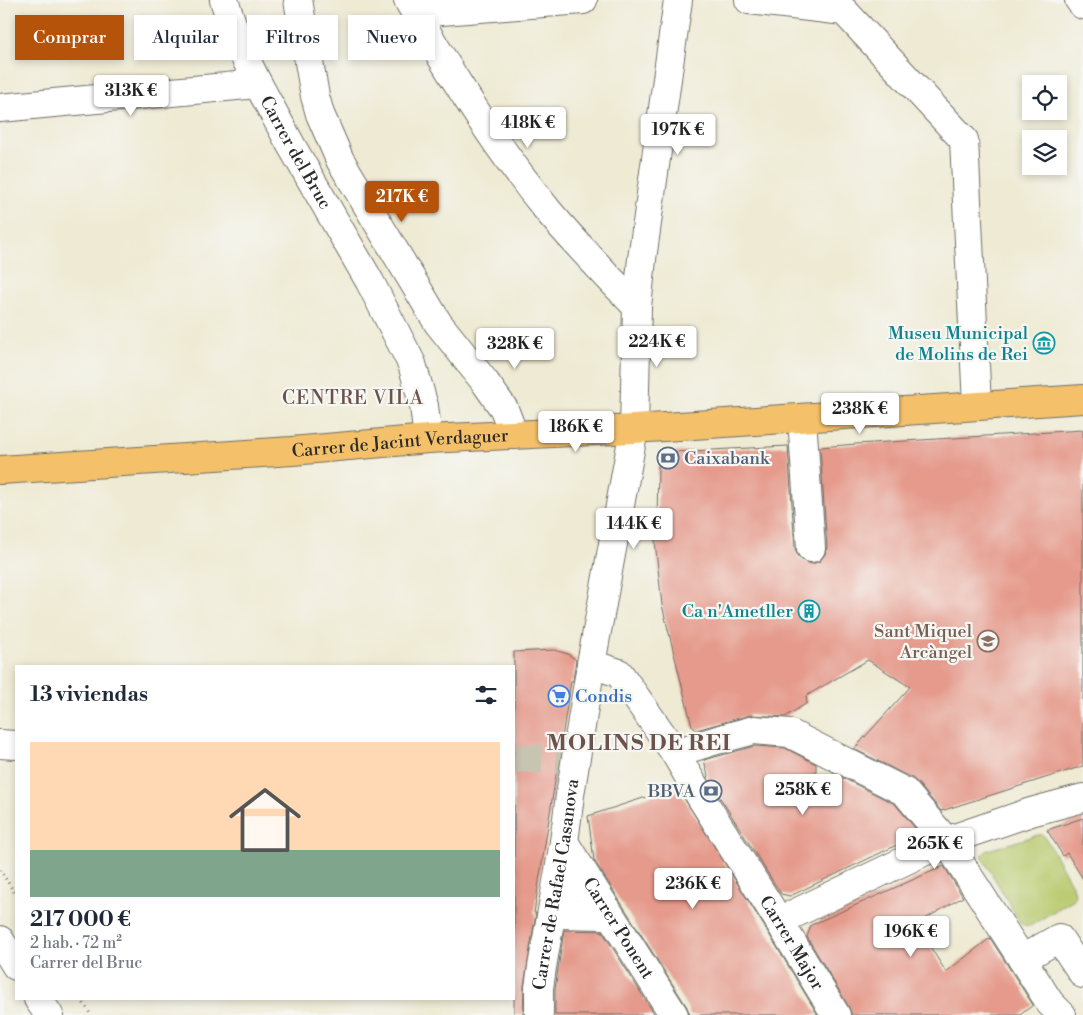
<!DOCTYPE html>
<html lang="es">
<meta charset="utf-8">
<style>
:root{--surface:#fff;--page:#f2f2f3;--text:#1f2937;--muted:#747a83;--line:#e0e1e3;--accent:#b45309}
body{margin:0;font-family:"Libre Bodoni",serif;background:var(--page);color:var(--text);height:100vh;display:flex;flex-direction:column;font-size:19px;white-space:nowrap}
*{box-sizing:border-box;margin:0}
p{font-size:16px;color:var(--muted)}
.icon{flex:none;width:28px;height:28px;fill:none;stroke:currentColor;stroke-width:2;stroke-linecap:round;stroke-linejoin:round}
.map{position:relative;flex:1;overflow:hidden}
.drawer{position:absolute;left:15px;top:665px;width:500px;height:335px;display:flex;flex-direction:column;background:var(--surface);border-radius:0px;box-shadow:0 2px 8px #0003}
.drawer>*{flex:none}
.hud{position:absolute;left:15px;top:15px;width:500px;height:45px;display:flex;gap:10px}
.controls{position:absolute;left:1022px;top:75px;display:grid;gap:10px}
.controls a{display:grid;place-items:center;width:45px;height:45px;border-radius:0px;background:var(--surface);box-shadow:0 2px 8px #0003;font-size:25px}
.price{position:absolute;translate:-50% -42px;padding:0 11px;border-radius:5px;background:#fff;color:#222;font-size:16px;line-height:32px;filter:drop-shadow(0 1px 2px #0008)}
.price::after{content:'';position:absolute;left:50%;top:30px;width:15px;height:11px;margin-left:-8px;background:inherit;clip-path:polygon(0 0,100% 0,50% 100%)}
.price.current{background:var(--accent);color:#fff}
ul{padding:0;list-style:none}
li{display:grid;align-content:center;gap:10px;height:265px;padding:0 15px}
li+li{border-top:1px solid var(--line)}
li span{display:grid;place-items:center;height:155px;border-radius:0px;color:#555}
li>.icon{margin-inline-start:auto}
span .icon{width:90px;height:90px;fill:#fffc;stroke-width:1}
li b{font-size:21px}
h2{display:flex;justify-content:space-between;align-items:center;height:60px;padding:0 15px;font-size:21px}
.chip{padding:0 18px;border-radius:0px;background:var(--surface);box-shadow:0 2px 8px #0003;font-size:18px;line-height:45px}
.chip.current{background:var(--accent);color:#fff}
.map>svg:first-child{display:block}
.green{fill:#b7c96c;stroke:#717a4c}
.building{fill:#e59a8b}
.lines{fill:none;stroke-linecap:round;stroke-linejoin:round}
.minor-tunnel{stroke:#c7c4b1;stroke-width:28;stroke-dasharray:28 14;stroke-linecap:butt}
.minor-casing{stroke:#6f6e66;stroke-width:30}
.major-casing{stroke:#6f6e66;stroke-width:30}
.path{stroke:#6f6e66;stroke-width:3;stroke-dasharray:1 4;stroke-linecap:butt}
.minor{stroke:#fff;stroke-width:28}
.major{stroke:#f4c16a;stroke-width:28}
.labels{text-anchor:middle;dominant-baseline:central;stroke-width:4.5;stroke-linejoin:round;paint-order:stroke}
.street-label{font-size:18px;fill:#2b2b2b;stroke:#f6f6f2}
.culture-label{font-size:18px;fill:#0d838f;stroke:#f6f6f2;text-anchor:end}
.service-label{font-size:18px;fill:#4e5e75;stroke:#f6f6f2;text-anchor:start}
.education-label{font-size:18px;fill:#785e54;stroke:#f6f6f2;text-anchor:end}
.shop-label{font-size:18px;fill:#366cbe;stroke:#f6f6f2;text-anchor:start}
.neighbourhood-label{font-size:19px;letter-spacing:1px;fill:#6c524d;stroke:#f6f6f2}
.district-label{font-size:22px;font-weight:bold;letter-spacing:1px;fill:#6c524d;stroke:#f6f6f2}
</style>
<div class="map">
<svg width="1083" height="1015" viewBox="0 0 1083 1015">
<rect width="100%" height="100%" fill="#f6f6f2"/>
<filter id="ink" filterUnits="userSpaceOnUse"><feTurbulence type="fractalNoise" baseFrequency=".02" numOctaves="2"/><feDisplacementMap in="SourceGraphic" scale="10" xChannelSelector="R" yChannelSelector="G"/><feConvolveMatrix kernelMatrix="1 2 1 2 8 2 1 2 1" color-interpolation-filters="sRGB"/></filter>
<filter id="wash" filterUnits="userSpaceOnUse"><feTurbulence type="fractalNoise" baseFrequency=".0096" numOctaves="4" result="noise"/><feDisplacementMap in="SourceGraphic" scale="20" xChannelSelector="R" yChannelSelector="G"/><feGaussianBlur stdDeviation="1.12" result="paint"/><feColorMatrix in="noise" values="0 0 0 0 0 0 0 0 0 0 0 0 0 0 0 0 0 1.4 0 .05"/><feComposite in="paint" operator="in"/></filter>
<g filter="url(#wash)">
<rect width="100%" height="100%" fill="#eeead3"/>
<path class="green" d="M 1038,835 L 1042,835 L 1045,837 L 1073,887 L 1075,894 L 1074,899 L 1030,926 L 1027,926 L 1021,924 L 982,857 L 983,854 L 988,850 Z"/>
<g id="blocks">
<g class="building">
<path d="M 1083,430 L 1083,766 L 941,811 L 917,782 L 912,778 L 854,749 L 910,687 L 868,660 L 806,696 L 807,703 L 785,717 L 750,715 L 696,730 L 692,726 L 662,605 L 653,523 L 657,522 L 658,466 L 673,452 L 788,446 L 795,549 L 798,557 L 805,562 L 812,564 L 820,561 L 825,554 L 827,547 L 820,447 L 856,444 Z"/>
<path d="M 554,650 L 568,654 L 576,660 L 573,681 L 571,681 L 534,913 L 536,913 L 524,986 L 523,1015 L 514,1015 L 514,652 Z"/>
<path d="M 755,746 L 785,748 L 816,764 L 816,791 L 833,773 L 895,804 L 920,834 L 790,896 L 781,894 L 707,777 L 708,776 L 704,760 Z"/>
<path d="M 677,787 L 766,929 L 818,1015 L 690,1015 L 687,1007 L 594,860 L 588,816 Z"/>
<path d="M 1083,818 L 1083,879 L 1067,853 L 1063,856 L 1047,830 Z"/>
<path d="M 944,866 L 963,897 L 916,924 L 946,972 L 990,938 L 1033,1005 L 1020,1015 L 852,1015 L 849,1007 L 807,937 L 811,925 Z"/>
<path d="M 564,930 L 602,931 L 655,1015 L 555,1015 L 555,989 Z"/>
</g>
</g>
</g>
<g filter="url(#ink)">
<use href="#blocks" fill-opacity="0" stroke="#6f6e66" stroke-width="1"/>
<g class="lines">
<path class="minor-tunnel" d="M 514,758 L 561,760"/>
<g class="minor-casing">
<g id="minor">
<path id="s1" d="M 224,0 L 240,47 L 258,84 L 291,145 L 370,282 L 412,364 L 424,406 L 428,439"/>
<path d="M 298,0 L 315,96 L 320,114 L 340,160 L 438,323 L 485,382 L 504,409 L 514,435"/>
<path d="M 408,0 C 450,74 495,146 549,212 C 577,245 607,276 637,307"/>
<path d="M 749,0 L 844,11 L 964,140 L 977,405"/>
<path d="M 1079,0 L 1083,5"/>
<path d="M 416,13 L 583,0"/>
<path d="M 0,108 L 258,84"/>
<path d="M 802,418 L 811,548"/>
<path id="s2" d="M 591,664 L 619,673 L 675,753 L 700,796 L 779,921 L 836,1015"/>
<path d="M 0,744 L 16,745"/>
<path d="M 675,753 L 717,740 L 754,730 L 789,733 L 905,792 L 946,841 L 1022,959 L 1059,938 L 1083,974"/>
<path id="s3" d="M 564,842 L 674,1015"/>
<path d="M 568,859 L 603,915 L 561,914 Z"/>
<path d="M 779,921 L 946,841 L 1031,812 L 1083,798"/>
<path d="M 0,940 L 16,966"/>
<path d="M 1022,959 L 1050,1003 L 1062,1015"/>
<path d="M 38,999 L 49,1015"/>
<path id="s4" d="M 539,1015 L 539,988 L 542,967 L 564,842 L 570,795 L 591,664 L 634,429 L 637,307 L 642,259 L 678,0"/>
</g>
</g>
<g class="major-casing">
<g id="major">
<path id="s5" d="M 0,470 L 292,451 L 428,439 L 634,429 L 1083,399"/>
</g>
</g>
<g class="path">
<path d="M 0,870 L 16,895"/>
<path d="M 81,999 L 91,1015"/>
</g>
<use href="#minor" class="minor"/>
<use href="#major" class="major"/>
</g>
</g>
<defs>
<g id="museum-ring" transform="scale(1.125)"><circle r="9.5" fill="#f6f6f2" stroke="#0f9aa8" stroke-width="1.5"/><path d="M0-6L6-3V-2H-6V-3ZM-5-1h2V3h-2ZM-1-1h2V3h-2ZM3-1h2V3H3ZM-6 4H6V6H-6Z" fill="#0f9aa8"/></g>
<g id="bank-ring" transform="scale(1.125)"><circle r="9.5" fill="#f6f6f2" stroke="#5c6f8a" stroke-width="1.5"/><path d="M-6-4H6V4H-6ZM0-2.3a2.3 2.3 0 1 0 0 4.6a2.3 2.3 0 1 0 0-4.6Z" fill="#5c6f8a"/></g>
<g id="building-ring" transform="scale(1.125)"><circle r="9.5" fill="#f6f6f2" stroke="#0f9aa8" stroke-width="1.5"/><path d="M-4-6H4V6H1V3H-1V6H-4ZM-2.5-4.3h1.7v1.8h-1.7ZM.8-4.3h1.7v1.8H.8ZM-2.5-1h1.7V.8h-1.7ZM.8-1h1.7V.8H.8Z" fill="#0f9aa8"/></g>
<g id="school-ring" transform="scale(1.125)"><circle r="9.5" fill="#f6f6f2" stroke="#8d6e63" stroke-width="1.5"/><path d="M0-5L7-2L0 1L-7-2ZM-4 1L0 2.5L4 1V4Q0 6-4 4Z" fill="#8d6e63"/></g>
<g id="supermarket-ring" transform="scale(1.125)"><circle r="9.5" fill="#f6f6f2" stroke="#3f7fe0" stroke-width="1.5"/><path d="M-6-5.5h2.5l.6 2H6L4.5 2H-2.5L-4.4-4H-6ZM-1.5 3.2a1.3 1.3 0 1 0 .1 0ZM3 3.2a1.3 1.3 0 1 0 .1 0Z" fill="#3f7fe0"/></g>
</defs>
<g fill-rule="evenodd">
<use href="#museum-ring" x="1044" y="343"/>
<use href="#bank-ring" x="668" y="458"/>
<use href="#building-ring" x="809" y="611"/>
<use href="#school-ring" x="988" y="641"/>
<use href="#supermarket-ring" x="559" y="696"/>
<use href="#bank-ring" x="711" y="791"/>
</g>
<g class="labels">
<g class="street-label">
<text stroke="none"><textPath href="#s1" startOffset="169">Carrer del Bruc</textPath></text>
<text stroke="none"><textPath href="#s5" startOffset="401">Carrer de Jacint Verdaguer</textPath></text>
<text stroke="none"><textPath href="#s4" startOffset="132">Carrer de Rafael Casanova</textPath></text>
<text stroke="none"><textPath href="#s3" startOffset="102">Carrer Ponent</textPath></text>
<text stroke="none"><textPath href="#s2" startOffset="350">Carrer Major</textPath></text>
</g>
<g class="culture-label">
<text x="1028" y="333">Museu Municipal<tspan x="1028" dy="21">de Molins de Rei</tspan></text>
<text x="793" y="611">Ca n'Ametller</text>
</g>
<g class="service-label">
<text x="684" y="458">Caixabank</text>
<text x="695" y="791" text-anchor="end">BBVA</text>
</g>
<g class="education-label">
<text x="972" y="631">Sant Miquel<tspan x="972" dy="21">Arcàngel</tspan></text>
</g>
<g class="shop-label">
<text x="575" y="696">Condis</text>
</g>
<g class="neighbourhood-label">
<text x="353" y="398">CENTRE VILA</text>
</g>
<g class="district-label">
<text x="639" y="743">MOLINS DE REI</text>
</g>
</g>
</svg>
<div class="controls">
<a><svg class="icon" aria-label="locate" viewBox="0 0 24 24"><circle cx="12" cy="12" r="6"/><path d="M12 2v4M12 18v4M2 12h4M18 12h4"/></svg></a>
<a><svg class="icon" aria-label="layers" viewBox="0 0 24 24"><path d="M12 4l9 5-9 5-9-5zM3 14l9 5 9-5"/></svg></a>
</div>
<b class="price" style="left:131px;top:117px">313K €</b>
<b class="price" style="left:528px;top:149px">418K €</b>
<b class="price" style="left:678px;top:156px">197K €</b>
<b class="price current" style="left:402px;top:223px">217K €</b>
<b class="price" style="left:657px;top:368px">224K €</b>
<b class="price" style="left:515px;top:370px">328K €</b>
<b class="price" style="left:860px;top:435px">238K €</b>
<b class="price" style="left:576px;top:453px">186K €</b>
<b class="price" style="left:634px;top:550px">144K €</b>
<b class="price" style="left:803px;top:816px">258K €</b>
<b class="price" style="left:935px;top:870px">265K €</b>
<b class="price" style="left:693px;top:910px">236K €</b>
<b class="price" style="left:911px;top:958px">196K €</b>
<div class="hud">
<a class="chip current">Comprar</a>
<a class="chip">Alquilar</a>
<a class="chip">Filtros</a>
<a class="chip">Nuevo</a>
</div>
<section class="drawer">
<h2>13 viviendas<svg class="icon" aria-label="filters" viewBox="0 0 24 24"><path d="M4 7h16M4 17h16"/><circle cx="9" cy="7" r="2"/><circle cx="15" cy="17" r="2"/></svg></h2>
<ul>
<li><span style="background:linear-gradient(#ffd9b3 70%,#7fa58c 0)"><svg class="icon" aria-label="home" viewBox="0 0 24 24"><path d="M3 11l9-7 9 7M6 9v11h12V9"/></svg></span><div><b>217 000 €</b><p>2 hab. · 72 m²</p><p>Carrer del Bruc</p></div></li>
</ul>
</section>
</div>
